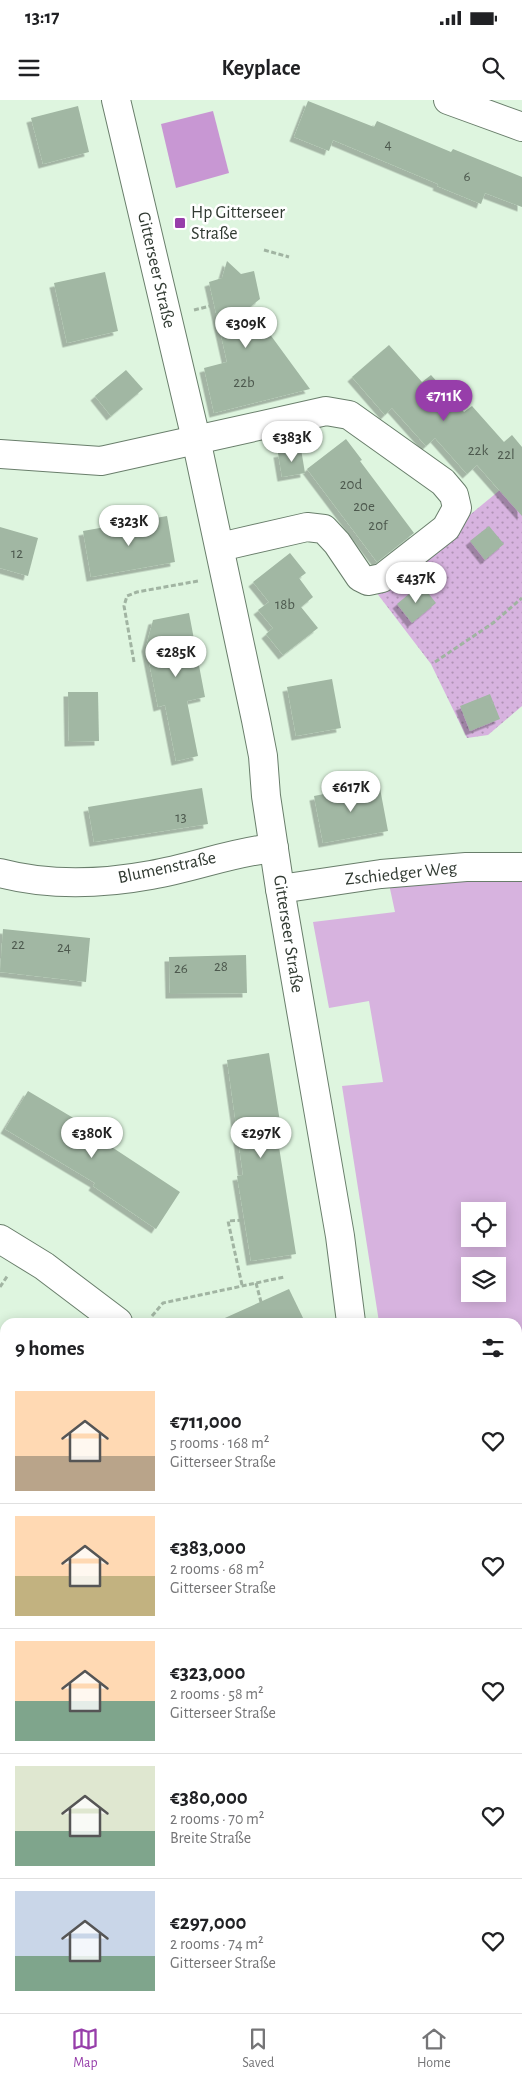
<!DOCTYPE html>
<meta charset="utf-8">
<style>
:root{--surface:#fff;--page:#f2f2f2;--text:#202124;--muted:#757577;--line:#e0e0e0;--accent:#973eaa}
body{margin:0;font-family:"Alegreya Sans",sans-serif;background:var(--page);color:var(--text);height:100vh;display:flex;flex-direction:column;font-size:19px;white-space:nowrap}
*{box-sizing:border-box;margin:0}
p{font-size:16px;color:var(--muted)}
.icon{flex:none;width:28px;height:28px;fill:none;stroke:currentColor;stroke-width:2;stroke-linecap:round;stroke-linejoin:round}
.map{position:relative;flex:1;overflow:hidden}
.sheet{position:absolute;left:0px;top:1218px;width:522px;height:696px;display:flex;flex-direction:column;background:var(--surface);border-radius:15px 15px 0 0;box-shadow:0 2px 12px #0003}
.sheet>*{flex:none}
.tools{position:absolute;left:461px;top:1102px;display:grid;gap:10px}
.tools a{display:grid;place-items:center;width:45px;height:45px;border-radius:0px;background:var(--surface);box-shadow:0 2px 12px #0003;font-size:25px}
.price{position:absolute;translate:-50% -42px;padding:0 11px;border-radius:18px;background:#fff;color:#222;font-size:16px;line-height:32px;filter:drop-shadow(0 1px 2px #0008)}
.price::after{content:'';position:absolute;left:50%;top:30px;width:15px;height:11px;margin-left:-8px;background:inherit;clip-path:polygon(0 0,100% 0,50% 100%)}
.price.active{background:var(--accent);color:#fff}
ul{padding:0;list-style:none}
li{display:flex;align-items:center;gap:15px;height:125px;padding:0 15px}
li+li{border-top:1px solid var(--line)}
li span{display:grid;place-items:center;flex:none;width:140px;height:100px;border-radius:0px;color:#555}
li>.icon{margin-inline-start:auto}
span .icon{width:60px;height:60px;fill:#fffc;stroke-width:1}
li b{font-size:21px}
h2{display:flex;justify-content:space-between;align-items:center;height:60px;padding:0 15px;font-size:21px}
.status{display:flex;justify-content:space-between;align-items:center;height:35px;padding:0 25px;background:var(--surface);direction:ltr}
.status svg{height:14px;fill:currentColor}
header{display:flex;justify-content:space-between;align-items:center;height:65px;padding:0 15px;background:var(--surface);font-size:22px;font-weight:700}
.tab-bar{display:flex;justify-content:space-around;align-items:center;height:70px;border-top:1px solid var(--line);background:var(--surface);font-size:14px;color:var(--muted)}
.tab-bar a{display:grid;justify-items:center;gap:2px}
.tab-bar .active{color:var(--accent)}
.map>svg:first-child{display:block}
.grass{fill:#d7b3df;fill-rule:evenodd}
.park{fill:url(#park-dots)}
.water{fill:#c897d3}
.building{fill:#a1b7a3;filter:url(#shadow)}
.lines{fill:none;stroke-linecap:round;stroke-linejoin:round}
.minor-casing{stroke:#697e6b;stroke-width:30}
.path{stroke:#a1b4a2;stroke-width:3;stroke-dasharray:5 2.5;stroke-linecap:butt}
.minor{stroke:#fff;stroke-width:28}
.poi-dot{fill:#973eaa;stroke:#fff;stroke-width:2}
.labels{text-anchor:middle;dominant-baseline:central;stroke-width:5;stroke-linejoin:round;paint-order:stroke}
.number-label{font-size:15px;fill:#4d594e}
.poi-label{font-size:18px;fill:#313a32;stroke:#fff;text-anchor:start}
.street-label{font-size:18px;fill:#313a32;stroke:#fff}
</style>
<div class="status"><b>13:17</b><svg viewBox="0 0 49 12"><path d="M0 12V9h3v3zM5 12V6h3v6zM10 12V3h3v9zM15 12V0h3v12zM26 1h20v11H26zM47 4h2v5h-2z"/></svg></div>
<header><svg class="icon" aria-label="menu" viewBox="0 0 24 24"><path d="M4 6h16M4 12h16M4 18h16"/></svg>Keyplace<svg class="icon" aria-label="search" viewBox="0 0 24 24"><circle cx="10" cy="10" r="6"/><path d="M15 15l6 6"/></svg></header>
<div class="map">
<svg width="522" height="1913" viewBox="0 0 522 1913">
<defs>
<pattern id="park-dots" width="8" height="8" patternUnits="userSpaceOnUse" patternTransform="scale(1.25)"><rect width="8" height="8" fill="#d7b3df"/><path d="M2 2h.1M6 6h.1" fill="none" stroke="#af93b5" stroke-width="1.8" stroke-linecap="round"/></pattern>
<filter id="shadow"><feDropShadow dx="-4.5" dy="4.5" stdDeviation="0" flood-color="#0004"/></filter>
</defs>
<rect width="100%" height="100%" fill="#def5df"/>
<path class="grass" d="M 522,779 L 522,1729 L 518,1734 L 518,1222 L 379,1222 L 342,986 L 383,982 L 369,901 L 329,908 L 313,822 L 395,812 L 389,784 L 423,780 ZM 470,1111 L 498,1111 L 498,1139 L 470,1139 ZM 470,1166 L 498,1166 L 498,1194 L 470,1194 Z"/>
<path class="park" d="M 522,372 L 522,606 L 488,635 L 467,638 L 431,564 L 376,492 Z"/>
<path class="water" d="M 213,11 L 229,73 L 176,88 L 161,24 Z"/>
<g class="building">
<path d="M 308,1 L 374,27 L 377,21 L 451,52 L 453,49 L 522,77 L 522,107 L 485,93 L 481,104 L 437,86 L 438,84 L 333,40 L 329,51 L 294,37 Z"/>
<path d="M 78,6 L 89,52 L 43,64 L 31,18 Z"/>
<path d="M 227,161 L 241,174 L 254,171 L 260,199 L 250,207 L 310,289 L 214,313 L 204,268 L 227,262 L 209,182 L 222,178 Z"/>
<path d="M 105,172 L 118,231 L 67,243 L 54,183 Z"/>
<path d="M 389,245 L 422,282 L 431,275 L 464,312 L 472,306 L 504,342 L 512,335 L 522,347 L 522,416 L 477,365 L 467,374 L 435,338 L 426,346 L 392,308 L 385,315 L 352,277 Z"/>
<path d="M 126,270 L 143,289 L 111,316 L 95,296 Z"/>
<path d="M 346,339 L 362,360 L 360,361 L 414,433 L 377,462 L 307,369 Z"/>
<path d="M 301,349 L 305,373 L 282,377 L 278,353 Z"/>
<path d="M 167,416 L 175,462 L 91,477 L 83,431 Z"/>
<path d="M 489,426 L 504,444 L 485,460 L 470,441 Z"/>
<path d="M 0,427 L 38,438 L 28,476 L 0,468 Z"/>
<path d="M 290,453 L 306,473 L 299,478 L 313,497 L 301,507 L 318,528 L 283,555 L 266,534 L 273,528 L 258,510 L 269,502 L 253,482 Z"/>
<path d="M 421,484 L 436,503 L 412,523 L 397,504 Z"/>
<path d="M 189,513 L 205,597 L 187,601 L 198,656 L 176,661 L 165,605 L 158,607 L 146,547 L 153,520 Z"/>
<path d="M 332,579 L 341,628 L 296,636 L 287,587 Z"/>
<path d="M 68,592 L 98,592 L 99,641 L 69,642 Z"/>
<path d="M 490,594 L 500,619 L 470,631 L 460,606 Z"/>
<path d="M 379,683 L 388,731 L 323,743 L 314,696 Z"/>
<path d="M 202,688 L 208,724 L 94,742 L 88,707 Z"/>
<path d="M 3,829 L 90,838 L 86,882 L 0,872 Z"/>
<path d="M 246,855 L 247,893 L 170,894 L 169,857 Z"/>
<path d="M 269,953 L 281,1028 L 276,1028 L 296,1154 L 251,1161 L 237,1076 L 243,1075 L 227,960 Z"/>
<path d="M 28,991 L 97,1032 L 95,1036 L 180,1092 L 156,1129 L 93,1086 L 95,1083 L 5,1029 Z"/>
<path d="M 289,1189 L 305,1222 L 216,1222 Z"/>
</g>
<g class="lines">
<g class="minor-casing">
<g id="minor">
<path d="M 116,0 L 196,339 L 256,620 L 263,656 L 266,696 L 280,789 L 340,1136 L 351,1222"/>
<path d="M 448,0 L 522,27"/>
<path d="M 0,354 L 101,361 L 326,311 L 349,315 L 443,382 L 454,395 L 457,408 L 446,428 L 382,478 L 368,481 L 360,477 L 337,443 L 324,429 L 307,427 L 220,447"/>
<path d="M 0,773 C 49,786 102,784 151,775 C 193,768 232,752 274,748"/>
<path d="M 280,789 L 381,774 L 466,767 L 522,767"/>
<path d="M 0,1139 L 44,1166 L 118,1222"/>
<path d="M 0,1717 L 5,1721"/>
<path d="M 253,1909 L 258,1913"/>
<path d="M 457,1909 L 457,1913"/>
</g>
</g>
<g class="path">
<path d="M 264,150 L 289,157"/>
<path d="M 194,210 L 210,206"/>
<path d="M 134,562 L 124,506 L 127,496 L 137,492 L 198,481"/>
<path d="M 435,562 L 493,523 L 522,498"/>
<path d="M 256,1183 L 261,1202"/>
<path d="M 242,1185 L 228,1121 L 244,1120"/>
<path d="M 0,1187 L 8,1175"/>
<path d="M 152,1216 L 163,1203 L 284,1177"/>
</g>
<use href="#minor" class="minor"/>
</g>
<rect class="poi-dot" x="174" y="117" width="12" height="12" rx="2.5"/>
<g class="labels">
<g class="number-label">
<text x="388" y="44">4</text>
<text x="467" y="76">6</text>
<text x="244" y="282">22b</text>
<text x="478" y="350">22k</text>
<text x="506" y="354">22l</text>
<text x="351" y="384">20d</text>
<text x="364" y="406">20e</text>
<text x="378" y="425">20f</text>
<text x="17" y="453">12</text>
<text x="285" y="504">18b</text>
<text x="181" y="717">13</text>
<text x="18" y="844">22</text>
<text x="64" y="847">24</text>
<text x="221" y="866">28</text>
<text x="181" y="868">26</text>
</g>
<g class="poi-label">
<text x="191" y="113">Hp Gitterseer<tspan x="191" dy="21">Straße</tspan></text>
</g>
<g class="street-label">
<text transform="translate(156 170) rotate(77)">Gitterseer Straße</text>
<text transform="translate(167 768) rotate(-12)">Blumenstraße</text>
<text transform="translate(401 774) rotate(-6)">Zschiedger Weg</text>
<text transform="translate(288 834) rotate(81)">Gitterseer Straße</text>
</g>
</g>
</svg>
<div class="tools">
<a><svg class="icon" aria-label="locate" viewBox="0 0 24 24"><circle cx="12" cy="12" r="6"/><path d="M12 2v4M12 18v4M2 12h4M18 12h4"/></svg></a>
<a><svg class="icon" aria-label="layers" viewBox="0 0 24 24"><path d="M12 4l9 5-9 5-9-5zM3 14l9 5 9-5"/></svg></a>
</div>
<b class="price" style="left:246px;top:249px">€309K</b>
<b class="price active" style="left:444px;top:322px">€711K</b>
<b class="price" style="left:292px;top:363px">€383K</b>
<b class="price" style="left:129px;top:447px">€323K</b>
<b class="price" style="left:416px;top:504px">€437K</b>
<b class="price" style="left:176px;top:578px">€285K</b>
<b class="price" style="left:351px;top:713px">€617K</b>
<b class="price" style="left:92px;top:1059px">€380K</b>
<b class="price" style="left:261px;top:1059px">€297K</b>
<section class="sheet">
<h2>9 homes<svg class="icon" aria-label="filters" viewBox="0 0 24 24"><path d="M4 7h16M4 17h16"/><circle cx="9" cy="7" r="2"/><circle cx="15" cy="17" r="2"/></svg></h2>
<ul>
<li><span style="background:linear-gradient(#ffd9b3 65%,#b9a48a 0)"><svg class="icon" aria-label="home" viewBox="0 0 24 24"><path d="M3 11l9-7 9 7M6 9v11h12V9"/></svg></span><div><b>€711,000</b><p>5 rooms · 168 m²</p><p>Gitterseer Straße</p></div><svg class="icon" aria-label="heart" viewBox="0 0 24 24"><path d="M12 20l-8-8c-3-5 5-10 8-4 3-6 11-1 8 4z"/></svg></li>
<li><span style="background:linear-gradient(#ffd9b3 60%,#c2b280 0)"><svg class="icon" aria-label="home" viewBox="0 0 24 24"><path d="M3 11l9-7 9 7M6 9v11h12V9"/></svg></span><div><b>€383,000</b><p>2 rooms · 68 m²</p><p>Gitterseer Straße</p></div><svg class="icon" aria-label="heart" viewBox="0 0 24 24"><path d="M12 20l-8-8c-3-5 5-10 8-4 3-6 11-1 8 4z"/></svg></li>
<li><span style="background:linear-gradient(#ffd9b3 60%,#7fa58c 0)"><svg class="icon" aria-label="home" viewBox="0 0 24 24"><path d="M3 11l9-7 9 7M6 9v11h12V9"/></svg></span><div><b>€323,000</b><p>2 rooms · 58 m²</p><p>Gitterseer Straße</p></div><svg class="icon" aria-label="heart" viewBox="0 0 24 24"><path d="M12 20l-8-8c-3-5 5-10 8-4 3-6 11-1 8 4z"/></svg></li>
<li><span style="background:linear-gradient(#dfe7d0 65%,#7fa58c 0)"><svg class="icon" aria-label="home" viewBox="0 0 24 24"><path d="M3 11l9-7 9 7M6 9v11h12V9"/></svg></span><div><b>€380,000</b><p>2 rooms · 70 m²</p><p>Breite Straße</p></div><svg class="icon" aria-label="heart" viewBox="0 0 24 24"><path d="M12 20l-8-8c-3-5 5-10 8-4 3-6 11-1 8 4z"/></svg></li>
<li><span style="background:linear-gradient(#c9d6e8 65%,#7fa58c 0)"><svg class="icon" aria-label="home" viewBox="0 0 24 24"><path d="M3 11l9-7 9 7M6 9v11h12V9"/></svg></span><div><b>€297,000</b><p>2 rooms · 74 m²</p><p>Gitterseer Straße</p></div><svg class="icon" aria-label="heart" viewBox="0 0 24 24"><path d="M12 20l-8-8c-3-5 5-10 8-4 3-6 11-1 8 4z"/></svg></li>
</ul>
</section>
</div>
<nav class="tab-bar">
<a class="active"><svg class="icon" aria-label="map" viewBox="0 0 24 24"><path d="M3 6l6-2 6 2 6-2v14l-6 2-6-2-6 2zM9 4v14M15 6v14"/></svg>Map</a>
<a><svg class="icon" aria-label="saved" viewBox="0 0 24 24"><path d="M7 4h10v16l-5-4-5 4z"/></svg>Saved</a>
<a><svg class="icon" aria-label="home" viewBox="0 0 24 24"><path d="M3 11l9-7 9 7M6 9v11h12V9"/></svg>Home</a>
</nav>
